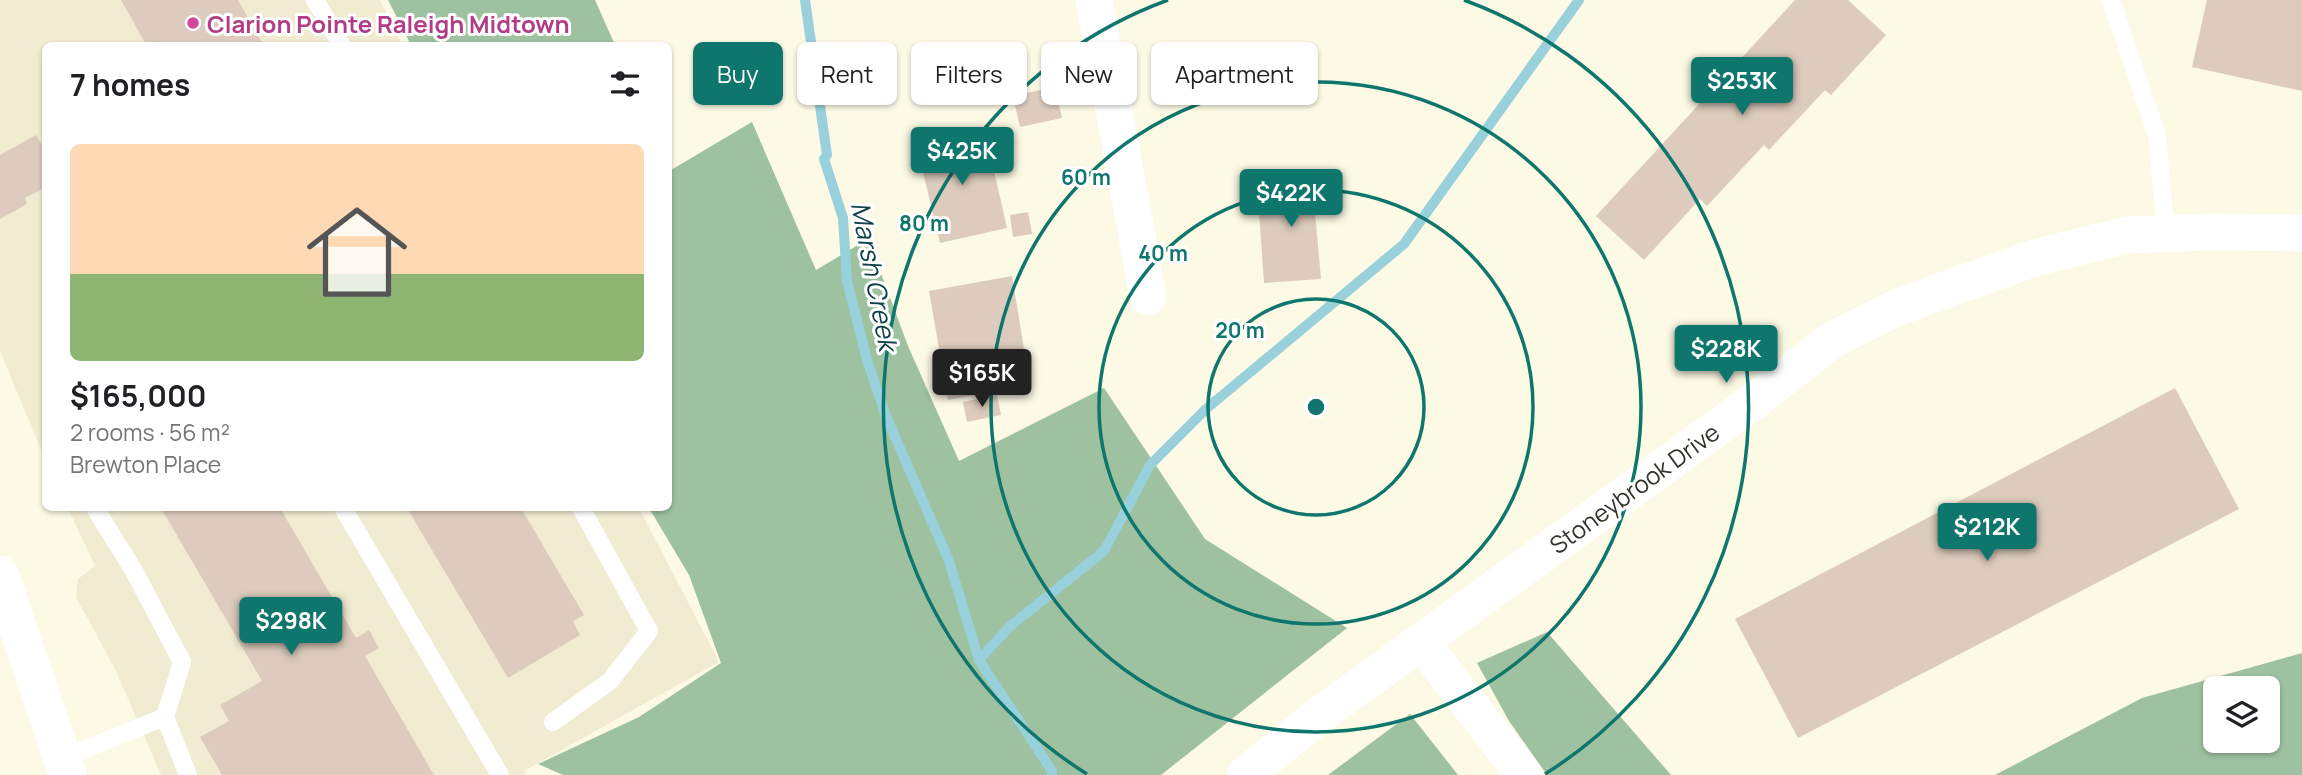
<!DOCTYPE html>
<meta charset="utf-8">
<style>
:root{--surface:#fff;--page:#f6f6f6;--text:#202124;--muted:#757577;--accent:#0f766e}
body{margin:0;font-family:Manrope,sans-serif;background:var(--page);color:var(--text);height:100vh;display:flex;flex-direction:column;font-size:26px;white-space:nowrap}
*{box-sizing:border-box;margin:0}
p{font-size:23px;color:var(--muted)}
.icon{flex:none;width:38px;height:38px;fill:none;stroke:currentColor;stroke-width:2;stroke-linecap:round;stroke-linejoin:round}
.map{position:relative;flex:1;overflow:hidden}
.sheet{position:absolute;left:42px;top:42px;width:630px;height:469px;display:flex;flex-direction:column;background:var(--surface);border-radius:10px;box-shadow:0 2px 5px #0004}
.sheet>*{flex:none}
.top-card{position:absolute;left:693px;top:42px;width:665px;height:63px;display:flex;gap:14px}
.controls{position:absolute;left:2203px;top:676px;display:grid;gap:14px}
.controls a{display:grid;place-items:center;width:77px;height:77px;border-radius:10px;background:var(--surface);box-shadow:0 2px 5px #0004;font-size:35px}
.price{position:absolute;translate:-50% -60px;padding:0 16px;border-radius:7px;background:var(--accent);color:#fff;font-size:23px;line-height:46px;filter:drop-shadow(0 2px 4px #0008)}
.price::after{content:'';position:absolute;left:50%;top:42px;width:21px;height:16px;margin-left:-10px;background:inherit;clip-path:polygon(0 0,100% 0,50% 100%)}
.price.current{background:#222;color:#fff}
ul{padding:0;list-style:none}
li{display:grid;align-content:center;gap:14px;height:371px;padding:0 28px}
li span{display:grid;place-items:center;height:217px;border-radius:10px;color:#555}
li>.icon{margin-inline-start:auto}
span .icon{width:126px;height:126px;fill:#fffc;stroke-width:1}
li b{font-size:30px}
h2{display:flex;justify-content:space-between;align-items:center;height:84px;padding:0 28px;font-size:30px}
.pill{padding:0 24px;border-radius:10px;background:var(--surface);box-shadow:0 2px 5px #0004;font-size:24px;line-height:63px}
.pill.current{background:var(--accent);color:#fff}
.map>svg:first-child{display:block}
.built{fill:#f1ecd1}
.forest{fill:#9ec1a0;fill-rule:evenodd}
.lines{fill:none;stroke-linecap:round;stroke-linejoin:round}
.stream{stroke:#98d0db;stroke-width:10}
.building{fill:#ddccbd}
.lane{stroke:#fff;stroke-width:18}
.street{stroke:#fff;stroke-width:37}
.secondary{stroke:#fff;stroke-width:38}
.ring{fill:none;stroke:#0f766e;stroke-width:3.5}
.hotel-dot{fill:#d1479c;stroke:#fff;stroke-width:2.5}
.labels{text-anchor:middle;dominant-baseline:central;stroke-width:6;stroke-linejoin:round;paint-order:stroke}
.hotel-label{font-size:24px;font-weight:bold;fill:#b23c85;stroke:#fff;text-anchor:start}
.street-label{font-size:24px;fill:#34332b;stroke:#fff}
.water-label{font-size:26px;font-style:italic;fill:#0e414a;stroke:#fff}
.centre{fill:#0f766e;stroke:#fff;stroke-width:3.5}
.ring-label{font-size:21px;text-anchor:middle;font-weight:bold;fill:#0f766e;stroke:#fff;stroke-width:6;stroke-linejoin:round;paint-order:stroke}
</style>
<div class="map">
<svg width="2302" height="775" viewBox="0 0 2302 775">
<rect width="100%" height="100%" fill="#fcf9e4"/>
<g class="built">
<path d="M 0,0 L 380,0 L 402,45 L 46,46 L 45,459 L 0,351 Z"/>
<path d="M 68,508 L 639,508 L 719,662 L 524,771 L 526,775 L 161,775 L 116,671 L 76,597 L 78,579 L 95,566 Z"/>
</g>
<g class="forest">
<path d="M 388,0 L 595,0 L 615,45 L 411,45 Z"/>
<path d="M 752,122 L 816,270 L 868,239 L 908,346 L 959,461 L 1104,388 L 1205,539 L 1347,628 L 1161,775 L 563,775 L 538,764 L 639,717 L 721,663 L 689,575 L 649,508 L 668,508 L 669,166 L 671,170 Z"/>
<path d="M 1547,632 L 1671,775 L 1547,775 L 1509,721 L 1477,663 Z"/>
<path d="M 2302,653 L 2302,775 L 1995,775 L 2142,698 ZM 2216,688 L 2268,688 L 2268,740 L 2216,740 Z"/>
<path d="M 1410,714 L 1458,775 L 1328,775 Z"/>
</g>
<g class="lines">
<g class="stream">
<path d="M 805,0 L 827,155 L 824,159 L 843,218 L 847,281 L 867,360 L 886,416 L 949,561 L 979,660 L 1052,771 L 1052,775"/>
<path d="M 979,660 L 1009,627 L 1104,551 L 1150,465 L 1206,409 L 1404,244 L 1579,0"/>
</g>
</g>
<g class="building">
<path d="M 121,0 L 238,0 L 264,46 L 147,46 Z"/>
<path d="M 1795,0 L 1848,0 L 1886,35 L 1831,95 L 1825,90 L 1769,150 L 1764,145 L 1707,206 L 1700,199 L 1644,260 L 1596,216 Z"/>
<path d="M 2207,0 L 2302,0 L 2302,91 L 2192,67 Z"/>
<path d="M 1055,87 L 1062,118 L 1020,127 L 1013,96 Z"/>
<path d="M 985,131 L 1007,228 L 940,243 L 917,147 Z"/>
<path d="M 36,135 L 46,152 L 46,187 L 25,198 L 27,204 L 0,219 L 0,155 Z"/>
<path d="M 1312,179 L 1312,183 L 1328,182 L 1329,195 L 1324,196 L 1326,212 L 1315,212 L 1321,279 L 1264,283 L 1257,183 Z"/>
<path d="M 1028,212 L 1032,234 L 1013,237 L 1010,215 Z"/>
<path d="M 1012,276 L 1030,385 L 948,400 L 929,291 Z"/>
<path d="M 2175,388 L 2239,509 L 1798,738 L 1735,619 Z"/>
<path d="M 997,395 L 1001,415 L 967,422 L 963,402 Z"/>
<path d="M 161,508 L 280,508 L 356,638 L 369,630 L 379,648 L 365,656 L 434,775 L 222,775 L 200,737 L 229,721 L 220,705 L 262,681 Z"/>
<path d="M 407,508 L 521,508 L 584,615 L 573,621 L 580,635 L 508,678 Z"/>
</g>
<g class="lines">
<g class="lane">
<path d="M 315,0 L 342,46"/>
<path d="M 2111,0 L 2157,135 L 2166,234"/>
<path d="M 95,508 L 134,571 L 182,662 L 165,717"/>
<path d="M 343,508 L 500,775"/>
<path d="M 553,722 L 610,681 L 649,631 L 581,508"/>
<path d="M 63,761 L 85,749 L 165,717 L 188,775"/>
</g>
<g class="street">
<path d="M 1094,0 L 1148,297"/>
<path d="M 1421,642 L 1524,775"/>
<path d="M 1245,775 L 1321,714 L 1753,402 L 1832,340 L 1898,307 L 2034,258 L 2127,235 L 2213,232 L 2302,233"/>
</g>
<path class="secondary" d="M 0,575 L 68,775"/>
</g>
<g class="ring">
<circle cx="1316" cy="407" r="108"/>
<circle cx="1316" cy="407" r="217"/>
<circle cx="1316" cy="407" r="325"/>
<path d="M1087 774A433 433 0 0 1 1168 0M1464 0A433 433 0 0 1 1545 774"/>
</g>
<circle class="hotel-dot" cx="193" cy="23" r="7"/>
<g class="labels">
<g class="hotel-label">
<text x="207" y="23">Clarion Pointe Raleigh Midtown</text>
</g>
<g class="street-label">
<text transform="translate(1634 488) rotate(-36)">Stoneybrook Drive</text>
</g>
<g class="water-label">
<text transform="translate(875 276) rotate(79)">Marsh Creek</text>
</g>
</g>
<circle cx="1316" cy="407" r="10" class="centre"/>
<g class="ring-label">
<text x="1086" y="185">60 m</text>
<text x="924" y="231">80 m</text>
<text x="1163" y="261">40 m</text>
<text x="1240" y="338">20 m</text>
</g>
</svg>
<div class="controls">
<a><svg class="icon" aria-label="layers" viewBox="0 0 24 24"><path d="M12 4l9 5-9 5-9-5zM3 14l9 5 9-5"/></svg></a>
</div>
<b class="price" style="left:1742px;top:117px">$253K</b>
<b class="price" style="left:962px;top:187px">$425K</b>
<b class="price" style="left:1291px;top:229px">$422K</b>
<b class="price" style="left:1726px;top:385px">$228K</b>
<b class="price current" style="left:982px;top:409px">$165K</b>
<b class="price" style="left:1987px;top:563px">$212K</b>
<b class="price" style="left:291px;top:657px">$298K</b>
<div class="top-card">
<a class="pill current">Buy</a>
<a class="pill">Rent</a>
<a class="pill">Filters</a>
<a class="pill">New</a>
<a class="pill">Apartment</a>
</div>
<section class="sheet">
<h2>7 homes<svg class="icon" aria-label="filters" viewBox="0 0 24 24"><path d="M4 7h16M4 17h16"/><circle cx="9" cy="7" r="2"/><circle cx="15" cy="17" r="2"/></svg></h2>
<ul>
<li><span style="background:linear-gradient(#ffd9b3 60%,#8fb573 0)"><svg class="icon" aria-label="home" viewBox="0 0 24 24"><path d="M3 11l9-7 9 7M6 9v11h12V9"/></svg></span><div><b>$165,000</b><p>2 rooms · 56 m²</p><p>Brewton Place</p></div></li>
</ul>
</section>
</div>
